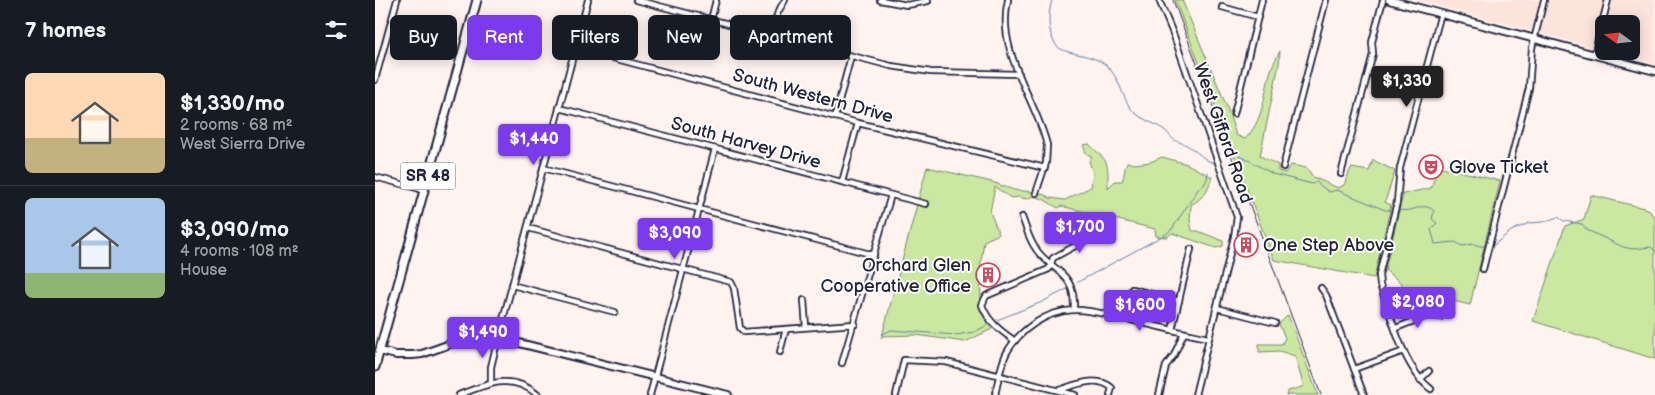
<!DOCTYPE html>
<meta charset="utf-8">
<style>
:root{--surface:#171b24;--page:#242831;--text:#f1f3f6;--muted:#9ea1a6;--line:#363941;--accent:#7c3aed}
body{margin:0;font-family:"Balsamiq Sans",sans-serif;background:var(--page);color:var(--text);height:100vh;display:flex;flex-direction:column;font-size:19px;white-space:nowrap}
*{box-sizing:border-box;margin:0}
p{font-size:16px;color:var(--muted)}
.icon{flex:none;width:28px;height:28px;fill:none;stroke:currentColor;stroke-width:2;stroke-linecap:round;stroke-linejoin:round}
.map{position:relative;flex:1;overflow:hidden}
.sheet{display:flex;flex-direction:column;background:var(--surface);width:375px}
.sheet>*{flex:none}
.banner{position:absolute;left:15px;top:15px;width:475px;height:45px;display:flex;gap:10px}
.needle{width:32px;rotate:285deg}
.tools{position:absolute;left:1220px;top:15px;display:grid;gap:10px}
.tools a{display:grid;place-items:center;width:45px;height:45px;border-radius:8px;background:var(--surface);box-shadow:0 2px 12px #0003;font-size:25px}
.price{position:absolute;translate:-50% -42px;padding:0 11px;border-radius:5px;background:var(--accent);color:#fff;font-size:16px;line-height:32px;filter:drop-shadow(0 1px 2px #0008)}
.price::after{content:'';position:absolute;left:50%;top:30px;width:15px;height:11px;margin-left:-8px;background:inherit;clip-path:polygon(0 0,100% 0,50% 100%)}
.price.selected{background:#222;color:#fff}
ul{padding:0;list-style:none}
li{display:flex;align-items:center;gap:15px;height:125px;padding:0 25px}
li+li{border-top:1px solid var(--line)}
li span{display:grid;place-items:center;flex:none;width:140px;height:100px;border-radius:8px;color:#555}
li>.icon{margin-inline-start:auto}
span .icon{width:60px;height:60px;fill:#fffc;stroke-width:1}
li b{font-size:21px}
h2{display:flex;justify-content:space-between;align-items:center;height:60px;padding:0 25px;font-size:21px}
.chip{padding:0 18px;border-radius:8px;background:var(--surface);box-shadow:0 2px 12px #0003;font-size:18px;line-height:45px}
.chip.selected{background:var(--accent);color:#fff}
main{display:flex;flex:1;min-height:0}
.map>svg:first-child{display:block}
.built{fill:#fce4dc}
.green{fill:#cae89f;stroke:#76856d}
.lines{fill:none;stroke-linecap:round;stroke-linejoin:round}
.stream{stroke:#6380a4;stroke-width:1}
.street-casing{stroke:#22223b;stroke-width:8}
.secondary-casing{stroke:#22223b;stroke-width:10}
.primary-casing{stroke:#22223b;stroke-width:11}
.street{stroke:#fff;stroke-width:4.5}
.secondary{stroke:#fff;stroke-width:6}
.primary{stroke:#fff;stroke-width:7}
.rail{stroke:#22223b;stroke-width:1}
.labels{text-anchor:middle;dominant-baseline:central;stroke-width:4;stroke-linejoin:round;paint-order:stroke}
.shield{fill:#fff;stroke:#646476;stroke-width:1}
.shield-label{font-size:16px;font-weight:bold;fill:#22223b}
.street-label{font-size:18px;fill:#22223b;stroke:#fff}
.poi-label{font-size:18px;fill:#22223b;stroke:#fff;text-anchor:start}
</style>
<main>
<section class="sheet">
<h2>7 homes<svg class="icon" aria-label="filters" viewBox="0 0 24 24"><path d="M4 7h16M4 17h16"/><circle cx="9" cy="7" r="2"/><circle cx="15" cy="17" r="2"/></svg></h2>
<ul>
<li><span style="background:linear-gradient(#ffd9b3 65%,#c2b280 0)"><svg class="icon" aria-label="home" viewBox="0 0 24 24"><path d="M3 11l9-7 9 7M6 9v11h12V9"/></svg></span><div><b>$1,330/mo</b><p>2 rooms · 68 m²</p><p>West Sierra Drive</p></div></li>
<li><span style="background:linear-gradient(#a9c7e8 75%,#8fb573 0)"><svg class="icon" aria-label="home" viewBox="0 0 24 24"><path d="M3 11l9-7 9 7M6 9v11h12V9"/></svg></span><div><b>$3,090/mo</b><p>4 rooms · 108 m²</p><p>House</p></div></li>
</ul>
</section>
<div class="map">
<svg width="1280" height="395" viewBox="0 0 1280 395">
<rect width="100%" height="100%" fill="#fef3ef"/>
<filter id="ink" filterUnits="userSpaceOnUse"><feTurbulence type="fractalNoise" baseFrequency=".02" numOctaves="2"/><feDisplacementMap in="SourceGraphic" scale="10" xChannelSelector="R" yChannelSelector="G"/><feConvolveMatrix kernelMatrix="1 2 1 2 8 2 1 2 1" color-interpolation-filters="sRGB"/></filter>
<g filter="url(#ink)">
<path class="built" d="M 1041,0 L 1280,0 L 1280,64 L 1233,51 L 1256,51 L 1256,24 L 1229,24 L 1229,50 Z"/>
<g class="green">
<path d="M 800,0 L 807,0 L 852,107 L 861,135 L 870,139 C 888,121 889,96 895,73 C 897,66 901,58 905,51 L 904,64 L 885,156 L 903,165 L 903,171 L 910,173 L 916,165 L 932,168 L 938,177 L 963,188 L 969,185 L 976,168 L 994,171 L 998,160 L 1020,171 L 1010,202 L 1016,205 L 999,278 L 899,260 Z"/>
<path d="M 714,144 C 734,164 733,158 733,188 L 740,181 L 747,181 C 750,174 749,168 752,162 L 760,164 L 775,162 L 787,157 L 812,164 L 837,177 C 833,191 828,198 816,205 L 815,220 L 817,231 L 823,231 L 848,241 L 848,246 L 841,248 L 797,233 L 792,237 L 781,236 L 780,229 L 686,206 L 683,208 L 668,199 L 658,196 L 652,199 L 643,197 L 636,198 L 620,187 L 615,212 L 624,234 L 609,241 L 605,269 L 606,303 L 617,329 L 590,342 L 541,335 L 507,336 L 552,167 L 617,182 L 639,190 L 658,192 L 670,195 L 675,198 L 690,200 L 716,187 L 718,173 L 714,161 L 717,157 L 711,153 L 708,145 Z"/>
<path d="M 1063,166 L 1125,181 L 1095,305 L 1031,290 L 1026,283 L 1010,270 L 1028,194 L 1056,188 Z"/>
<path d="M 1216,195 L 1273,209 L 1280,218 L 1280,359 L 1158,321 L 1190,226 L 1209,219 Z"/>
<path d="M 913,315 L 943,395 L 911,395 L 913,391 L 927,387 L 928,384 L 920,356 L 904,351 L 884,352 L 884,344 L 907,344 L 910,338 L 904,324 Z"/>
</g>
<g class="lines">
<g class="stream">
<path d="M 677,0 C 673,14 672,32 681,45 C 687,55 719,53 732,66 C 743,76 747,94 754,106 C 761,118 778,122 788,129 C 793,132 795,137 799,140 C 805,143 812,144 816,148 C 824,153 829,160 838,163"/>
<path d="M 864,156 L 873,160 L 898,174 L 937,184 L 941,182 L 954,192 L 962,190 L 1010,210 L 1017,210"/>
<path d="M 1021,210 C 1025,210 1031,211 1035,210 C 1045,208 1050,203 1059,211 L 1057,219 L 1062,223 L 1056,229 L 1060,244 L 1080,242 L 1087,246 L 1098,244 L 1110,247"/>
<path d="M 1119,245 L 1136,231 L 1154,223 L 1168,222 L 1183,217 L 1189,221 L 1207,224 L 1212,230 L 1248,247 L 1257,249 L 1276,247 L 1280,251"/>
<path d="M 703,282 L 791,234 L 797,229 L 824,188 L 829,185 L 832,179 L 833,172"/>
<path d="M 622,320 L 667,302 L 692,289"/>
<path d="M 506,338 L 508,334 L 516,330 L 581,335 L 599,332 L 613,325"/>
</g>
<g class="street-casing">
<g id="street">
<path d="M 261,0 L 516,66 L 556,72 L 644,74"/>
<path d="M 505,0 L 532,5 L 553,1"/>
<path d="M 633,0 C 621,52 660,97 672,145 L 671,163 L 661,193"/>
<path d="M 784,0 L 799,36 L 862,217 L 859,237 L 820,395"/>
<path d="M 847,7 L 883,17"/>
<path d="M 336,20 L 341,0"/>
<path d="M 396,36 L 403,12 L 410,0"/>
<path d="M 200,48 L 483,123 L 670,168"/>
<path d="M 1219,55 L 1233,0"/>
<path d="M 0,80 L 22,0"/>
<path d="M 184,108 L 551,204"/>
<path d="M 859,114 L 887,0"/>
<path d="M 460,117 L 476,56"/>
<path d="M 908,167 L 951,0"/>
<path d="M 168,168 L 499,255"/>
<path d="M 966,174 L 998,54 L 997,42 L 1008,0"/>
<path d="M 0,177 L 49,190"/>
<path d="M 467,182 L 483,123"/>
<path d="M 647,217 C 651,227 654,240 661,249 C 671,265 692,271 697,290 C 699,296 699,303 699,310"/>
<path d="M 153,228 L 356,282 L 359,288 L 365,328 L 369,332 L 480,324"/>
<path d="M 1108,269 L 1154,88 L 1157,48 L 1169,0"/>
<path d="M 137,285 L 240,312"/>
<path d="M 946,288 L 951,295 L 989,395"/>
<path d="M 757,289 L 804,301"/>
<path d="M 429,300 L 431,327"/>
<path d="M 842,308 L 900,323"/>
<path d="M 1021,328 L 1054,315 L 1065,317"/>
<path d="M 797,330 L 816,249"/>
<path d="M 640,341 C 626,331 613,322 607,305 L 611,296 L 674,269 L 678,258 L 724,233"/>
<path d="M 405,352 L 411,329"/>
<path d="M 467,363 L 516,195"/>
<path d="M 979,369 L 1029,351"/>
<path d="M 1045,380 L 1054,371"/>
<path d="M 116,382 L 116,367 L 123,338 L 213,0"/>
<path d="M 1056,389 C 1028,368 1017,318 1005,285 L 1004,275 L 1022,202 L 1025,168 L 1066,13"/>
<path d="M 684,390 C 700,385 722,375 737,388 L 735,395"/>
<path d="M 84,395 C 112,384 137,372 163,395"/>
<path d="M 275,395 L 340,149"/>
<path d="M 521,395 L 529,360 L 571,362 L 700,395"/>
<path d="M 620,395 C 623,382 625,367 631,354 C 644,330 671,311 699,310 C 714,309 732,315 748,318 C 776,325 805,332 833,338"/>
<path d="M 784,395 L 791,366 L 799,355 L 809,333"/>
</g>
</g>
<g class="secondary-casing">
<g id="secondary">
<path d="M 1014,0 L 1280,71"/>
<path d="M 5,351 L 21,355 L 38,355 L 47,354 L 89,339 L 116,336 L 353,395"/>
</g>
</g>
<g class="primary-casing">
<path id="primary" d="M 0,367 L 102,0"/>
</g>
<use href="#street" class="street"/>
<use href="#secondary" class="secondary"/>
<use href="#primary" class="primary"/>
<path class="rail" d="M 798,0 L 946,395"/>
</g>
</g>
<defs>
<g id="theatre-ring" transform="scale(1.25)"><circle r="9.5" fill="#fff" stroke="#d1495b" stroke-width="1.5"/><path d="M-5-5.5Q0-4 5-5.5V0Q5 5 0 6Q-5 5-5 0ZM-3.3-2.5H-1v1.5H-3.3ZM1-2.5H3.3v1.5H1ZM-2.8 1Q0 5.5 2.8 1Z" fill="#d1495b"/></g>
<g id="building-ring" transform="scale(1.25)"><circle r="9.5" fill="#fff" stroke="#d1495b" stroke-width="1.5"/><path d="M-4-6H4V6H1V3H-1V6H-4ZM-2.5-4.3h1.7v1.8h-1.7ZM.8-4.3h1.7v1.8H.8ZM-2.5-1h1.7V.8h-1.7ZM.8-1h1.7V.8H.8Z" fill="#d1495b"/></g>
</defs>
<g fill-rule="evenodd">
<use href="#theatre-ring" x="1056" y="167"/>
<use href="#building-ring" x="871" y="245"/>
<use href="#building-ring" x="613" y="275"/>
</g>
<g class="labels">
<rect class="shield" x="25.5" y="162.5" width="55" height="27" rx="4"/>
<g class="shield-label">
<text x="53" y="176">SR 48</text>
</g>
<g class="street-label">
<text transform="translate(438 96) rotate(15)">South Western Drive</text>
<text transform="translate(848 133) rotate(71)">West Gifford Road</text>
<text transform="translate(371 143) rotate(15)">South Harvey Drive</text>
</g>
<g class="poi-label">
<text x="1074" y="167">Glove Ticket</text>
<text x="888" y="245">One Step Above</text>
<text x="596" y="265" text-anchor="end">Orchard Glen<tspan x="596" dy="21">Cooperative Office</tspan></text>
</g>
</g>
</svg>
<div class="tools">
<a><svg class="needle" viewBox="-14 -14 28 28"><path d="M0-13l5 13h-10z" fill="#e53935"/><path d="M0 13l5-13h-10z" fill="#9ea1a6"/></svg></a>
</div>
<b class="price selected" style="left:1032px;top:108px">$1,330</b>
<b class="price" style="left:159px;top:166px">$1,440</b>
<b class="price" style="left:705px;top:254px">$1,700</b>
<b class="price" style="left:300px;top:260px">$3,090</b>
<b class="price" style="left:1043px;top:329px">$2,080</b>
<b class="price" style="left:765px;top:332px">$1,600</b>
<b class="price" style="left:108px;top:359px">$1,490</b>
<div class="banner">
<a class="chip">Buy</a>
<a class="chip selected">Rent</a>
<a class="chip">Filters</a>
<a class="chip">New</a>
<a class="chip">Apartment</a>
</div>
</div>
</main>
